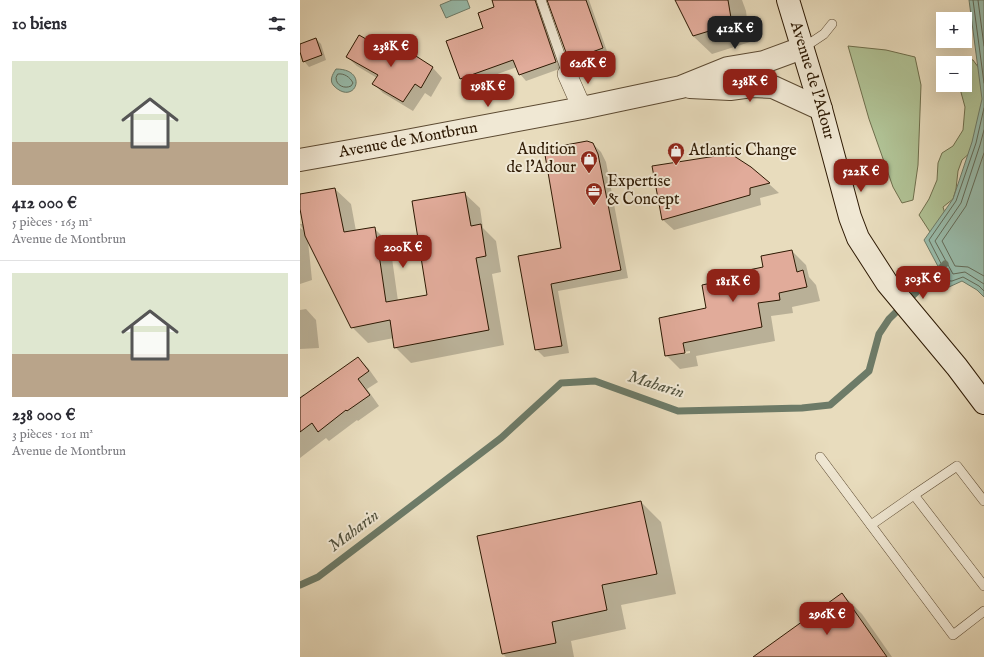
<!DOCTYPE html>
<html lang="fr">
<meta charset="utf-8">
<style>
:root{--surface:#fff;--page:#f7f7f7;--text:#2b2b33;--muted:#7c7c81;--line:#e1e1e2;--accent:#8f2418}
body{margin:0;font-family:"IM FELL English",serif;background:var(--page);color:var(--text);height:100vh;display:flex;flex-direction:column;font-size:15px;white-space:nowrap}
*{box-sizing:border-box;margin:0}
p{font-size:13px;color:var(--muted)}
.icon{flex:none;width:22px;height:22px;fill:none;stroke:currentColor;stroke-width:2;stroke-linecap:round;stroke-linejoin:round}
.map{position:relative;flex:1;overflow:hidden}
.panel{display:flex;flex-direction:column;background:var(--surface);width:300px}
.panel>*{flex:none}
.controls{position:absolute;left:636px;top:12px;display:grid;gap:8px}
.controls a{display:grid;place-items:center;width:36px;height:36px;border-radius:0px;background:var(--surface);box-shadow:0 4px 16px #0002;font-size:20px}
.price{position:absolute;translate:-50% -34px;padding:0 9px;border-radius:8px;background:var(--accent);color:#fff;font-size:13px;line-height:26px;filter:drop-shadow(0 1px 2px #0008)}
.price::after{content:'';position:absolute;left:50%;top:24px;width:12px;height:9px;margin-left:-6px;background:inherit;clip-path:polygon(0 0,100% 0,50% 100%)}
.price.active{background:#222;color:#fff}
ul{padding:0;list-style:none}
li{display:grid;align-content:center;gap:8px;height:212px;padding:0 12px}
li+li{border-top:1px solid var(--line)}
li span{display:grid;place-items:center;height:124px;border-radius:0px;color:#555}
li>.icon{margin-inline-start:auto}
span .icon{width:72px;height:72px;fill:#fffc;stroke-width:1}
li b{font-size:17px}
h2{display:flex;justify-content:space-between;align-items:center;height:48px;padding:0 12px;font-size:17px}
main{display:flex;flex:1;min-height:0}
.map>svg:first-child{display:block}
.green{fill:#b0c295;stroke:#6e6e4c}
.water{fill:#98bcac;stroke:#6d7b68}
.shadow{fill:#0003;fill-rule:evenodd}
.lines{fill:none;stroke-linecap:round;stroke-linejoin:round}
.shore{stroke:#626a58;stroke-width:1}
.stream{stroke:#6d7b68;stroke-width:7}
.building{fill:#e1ab9a;stroke:#2d1903}
.service-casing{stroke:#5c4a32;stroke-width:10}
.minor-casing{stroke:#5c4a32;stroke-width:20}
.tertiary-casing{stroke:#5c4a32;stroke-width:24}
.secondary-casing{stroke:#2d1903;stroke-width:24}
.service{stroke:#f0e8d4;stroke-width:9}
.minor{stroke:#f0e8d4;stroke-width:19}
.tertiary{stroke:#f0e8d4;stroke-width:22}
.secondary{stroke:#f0e8d4;stroke-width:22}
.labels{text-anchor:middle;dominant-baseline:central;stroke-width:4;stroke-linejoin:round;paint-order:stroke}
.street-label{font-size:16px;fill:#2d1903;stroke:#f0e8d4}
.poi-label{font-size:16px;fill:#2d1903;stroke:#f0e8d4;text-anchor:start}
.water-label{font-size:17px;font-style:italic;fill:#52523e;stroke:#f0e8d4}
</style>
<main>
<section class="panel">
<h2>10 biens<svg class="icon" aria-label="filters" viewBox="0 0 24 24"><path d="M4 7h16M4 17h16"/><circle cx="9" cy="7" r="2"/><circle cx="15" cy="17" r="2"/></svg></h2>
<ul>
<li><span style="background:linear-gradient(#dfe7d0 65%,#b9a48a 0)"><svg class="icon" aria-label="home" viewBox="0 0 24 24"><path d="M3 11l9-7 9 7M6 9v11h12V9"/></svg></span><div><b>412 000 €</b><p>5 pièces · 163 m²</p><p>Avenue de Montbrun</p></div></li>
<li><span style="background:linear-gradient(#dfe7d0 65%,#b9a48a 0)"><svg class="icon" aria-label="home" viewBox="0 0 24 24"><path d="M3 11l9-7 9 7M6 9v11h12V9"/></svg></span><div><b>238 000 €</b><p>3 pièces · 101 m²</p><p>Avenue de Montbrun</p></div></li>
</ul>
</section>
<div class="map">
<svg width="684" height="657" viewBox="0 0 684 657">
<rect width="100%" height="100%" fill="#e8dcbd"/>
<filter id="stains"><feTurbulence type="fractalNoise" baseFrequency=".005" numOctaves="4"/><feColorMatrix values="0 0 0 0 .2 0 0 0 0 .09 0 0 0 0 .02 0 0 0 .5 -.17"/></filter>
<radialGradient id="worn" r=".72"><stop offset=".6" stop-color="#630" stop-opacity="0"/><stop offset="1" stop-color="#630" stop-opacity=".3"/></radialGradient>
<g class="green">
<path d="M 548,46 L 586,50 L 615,57 L 621,85 L 618,165 L 613,200 L 602,203 L 593,187 L 569,119 Z"/>
<path d="M 662,57 L 673,60 L 681,71 L 684,98 L 672,151 L 662,160 L 658,171 L 656,189 L 653,199 L 643,207 L 646,217 L 638,226 L 630,232 L 619,215 L 629,199 L 637,180 L 638,163 L 642,153 L 653,146 L 663,130 L 665,107 L 659,85 L 665,85 L 665,63 L 656,63 L 656,60 Z"/>
</g>
<g class="water">
<path d="M 152,0 L 167,0 L 170,8 L 146,18 L 140,5 Z"/>
<path d="M 669,0 L 684,0 L 684,297 L 677,290 L 662,281 L 649,287 L 624,240 L 653,199 L 672,142 L 682,99 Z"/>
<path d="M 36,69 C 70,69 55,107 34,86 C 29,81 32,75 36,69 Z"/>
</g>
<g class="shadow">
<path d="M 193,0 L 248,0 L 242,2 L 262,68 L 226,81 L 220,74 L 217,67 L 167,85 L 161,79 L 196,7 Z"/>
<path d="M 248,0 L 289,0 L 308,54 L 280,64 L 278,62 L 275,63 L 269,57 Z"/>
<path d="M 378,0 L 442,0 L 446,11 L 450,42 L 412,54 L 393,36 Z"/>
<path d="M 16,39 L 21,44 L 26,60 L 9,67 L 4,61 L 0,45 Z"/>
<path d="M 105,51 L 133,68 L 142,78 L 131,97 L 125,93 L 113,111 L 83,93 L 74,84 L 77,78 L 57,66 L 47,57 L 100,60 Z"/>
<path d="M 293,144 L 301,152 L 306,162 L 328,278 L 258,291 L 269,353 L 244,357 L 236,349 L 219,257 L 262,249 Z"/>
<path d="M 451,168 L 479,193 L 460,198 L 461,205 L 374,230 L 363,220 Z"/>
<path d="M 35,189 L 51,204 L 56,231 L 74,228 L 90,244 L 98,301 L 128,296 L 164,193 L 180,208 L 183,228 L 196,241 L 201,272 L 192,274 L 204,345 L 111,363 L 95,347 L 94,338 L 68,343 L 52,327 L 8,241 L 12,280 L 0,284 L 0,228 L 3,230 L 0,224 L 4,224 L 0,204 L 0,195 Z"/>
<path d="M 492,251 L 506,265 L 509,277 L 516,285 L 520,301 L 492,307 L 493,313 L 471,316 L 475,341 L 396,356 L 398,366 L 380,369 L 366,355 L 432,280 L 464,268 ZM 390,351 L 390,353 L 376,355 L 376,353 Z"/>
<path d="M 6,309 L 16,320 L 19,348 L 0,349 L 0,310 Z"/>
<path d="M 58,358 L 68,368 L 78,382 L 67,389 L 79,406 L 58,421 L 57,420 L 29,441 L 26,438 L 0,458 L 0,397 L 4,394 L 5,395 Z"/>
<path d="M 341,502 L 361,522 L 376,594 L 321,605 L 326,629 L 271,641 L 274,657 L 206,657 L 203,654 Z"/>
<path d="M 542,594 L 562,614 L 592,657 L 462,657 Z"/>
</g>
<g class="lines">
<g class="shore">
<path d="M 673,0 L 684,83"/>
<path d="M 678,0 L 684,46"/>
<path d="M 38,74 C 44,73 50,77 53,83 L 51,86 C 45,89 36,86 36,78 Z"/>
<path d="M 684,108 L 676,143 L 656,201 L 629,240 L 650,281 L 652,281 L 663,277 L 679,286 L 684,291"/>
<path d="M 684,130 L 680,145 L 661,203 L 635,241 L 653,274 L 665,272 L 684,284"/>
<path d="M 684,153 L 666,206 L 642,241 L 655,266 L 668,267 L 684,276"/>
</g>
<path class="stream" d="M 0,585 L 18,577 L 201,438 L 261,383 L 295,381 L 378,411 L 502,408 L 530,405 L 569,371 L 579,334 L 589,319 L 645,264"/>
</g>
<g class="building">
<path d="M 192,0 L 235,0 L 256,62 L 219,75 L 213,60 L 160,79 L 146,41 L 183,28 L 178,13 L 194,7 Z"/>
<path d="M 247,0 L 286,0 L 303,48 L 273,59 L 272,56 L 268,58 Z"/>
<path d="M 375,0 L 428,0 L 432,24 L 393,36 Z"/>
<path d="M 59,35 L 99,58 L 105,49 L 133,67 L 121,88 L 115,84 L 103,102 L 72,84 L 78,75 L 46,57 Z"/>
<path d="M 16,38 L 22,55 L 3,62 L 0,52 L 0,44 Z"/>
<path d="M 287,141 L 293,143 L 298,154 L 321,270 L 251,284 L 262,346 L 235,350 L 218,256 L 261,248 L 244,149 Z"/>
<path d="M 416,156 L 434,156 L 451,167 L 470,183 L 450,188 L 450,195 L 362,220 L 352,166 Z"/>
<path d="M 35,188 L 44,232 L 75,227 L 86,302 L 127,295 L 112,201 L 165,192 L 171,226 L 181,224 L 186,256 L 176,258 L 189,330 L 94,348 L 90,320 L 51,328 L 5,236 L 0,209 L 0,194 Z"/>
<path d="M 492,250 L 497,272 L 503,270 L 507,287 L 479,293 L 480,300 L 458,303 L 462,327 L 383,343 L 385,353 L 365,356 L 359,318 L 406,308 L 402,285 L 431,279 L 430,274 L 463,267 L 461,256 Z"/>
<path d="M 58,357 L 69,371 L 58,379 L 70,395 L 47,411 L 46,410 L 18,432 L 12,423 L 0,432 L 0,398 Z"/>
<path d="M 341,501 L 357,574 L 302,585 L 307,610 L 252,622 L 256,643 L 202,654 L 177,536 Z"/>
<path d="M 542,593 L 587,657 L 453,657 Z"/>
</g>
<g class="lines">
<g class="service-casing">
<g id="service">
<path d="M 241,0 L 267,74"/>
<path d="M 503,48 L 524,34 L 532,24"/>
<path d="M 520,457 L 653,635 L 684,611"/>
<path d="M 614,495 L 657,466 L 684,501"/>
<path d="M 571,525 L 614,495 L 684,586"/>
</g>
</g>
<g class="minor-casing">
<path id="minor" d="M 267,74 L 282,108"/>
</g>
<g class="tertiary-casing">
<g id="tertiary">
<path d="M 390,87 L 430,89 L 452,86 L 473,87 L 521,109"/>
<path id="s1" d="M 0,160 L 90,144 L 282,108 L 381,87 L 428,68 L 464,62 L 502,48"/>
</g>
</g>
<g class="secondary-casing">
<g id="secondary">
<path id="s2" d="M 488,0 L 521,109 L 550,217 L 558,238 L 587,283 L 657,367 L 684,403"/>
</g>
</g>
<use href="#service" class="service"/>
<use href="#minor" class="minor"/>
<use href="#tertiary" class="tertiary"/>
<use href="#secondary" class="secondary"/>
</g>
<defs>
<g id="shop-pin" transform="scale(0.9)"><path d="M0 17L-7.5 6A9.5 9.5 0 1 1 7.5 6Z" fill="#8f2418" stroke="#f0e8d4"/><path d="M-5-2.5h2.3a2.7 3.5 0 0 1 5.4 0H5L5.5 6h-11ZM-1.5-2.5h3a1.5 2.3 0 0 0-3 0Z" fill="#fff"/></g>
<g id="office-pin" transform="scale(0.9)"><path d="M0 17L-7.5 6A9.5 9.5 0 1 1 7.5 6Z" fill="#8f2418" stroke="#f0e8d4"/><path d="M-6-3h4V-5.5h4V-3h4V5H-6ZM-1-4.5V-3h2v-1.5ZM-6 0V1H6V0Z" fill="#fff"/></g>
</defs>
<g fill-rule="evenodd">
<use href="#shop-pin" x="376" y="151"/>
<use href="#shop-pin" x="289" y="159"/>
<use href="#office-pin" x="294" y="191"/>
</g>
<g class="labels">
<g class="street-label">
<text stroke="none"><textPath href="#s2" startOffset="84">Avenue de l'Adour</textPath></text>
<text stroke="none"><textPath href="#s1" startOffset="110">Avenue de Montbrun</textPath></text>
</g>
<g class="poi-label">
<text x="276" y="150" text-anchor="end">Audition<tspan x="276" dy="18">de l'Adour</tspan></text>
<text x="389" y="151">Atlantic Change</text>
<text x="307" y="182">Expertise<tspan x="307" dy="18">&amp; Concept</tspan></text>
</g>
<g class="water-label">
<text transform="translate(356 385) rotate(17)">Maharin</text>
<text transform="translate(54 531) rotate(-37)">Maharin</text>
</g>
</g>
<rect width="100%" height="100%" filter="url(#stains)"/>
<rect width="100%" height="100%" fill="url(#worn)"/>
</svg>
<div class="controls">
<a>+</a>
<a>−</a>
</div>
<b class="price active" style="left:435px;top:50px">412K €</b>
<b class="price" style="left:91px;top:68px">238K €</b>
<b class="price" style="left:288px;top:85px">626K €</b>
<b class="price" style="left:450px;top:103px">238K €</b>
<b class="price" style="left:188px;top:108px">198K €</b>
<b class="price" style="left:561px;top:193px">522K €</b>
<b class="price" style="left:103px;top:269px">200K €</b>
<b class="price" style="left:623px;top:300px">303K €</b>
<b class="price" style="left:433px;top:303px">181K €</b>
<b class="price" style="left:527px;top:636px">296K €</b>
</div>
</main>
